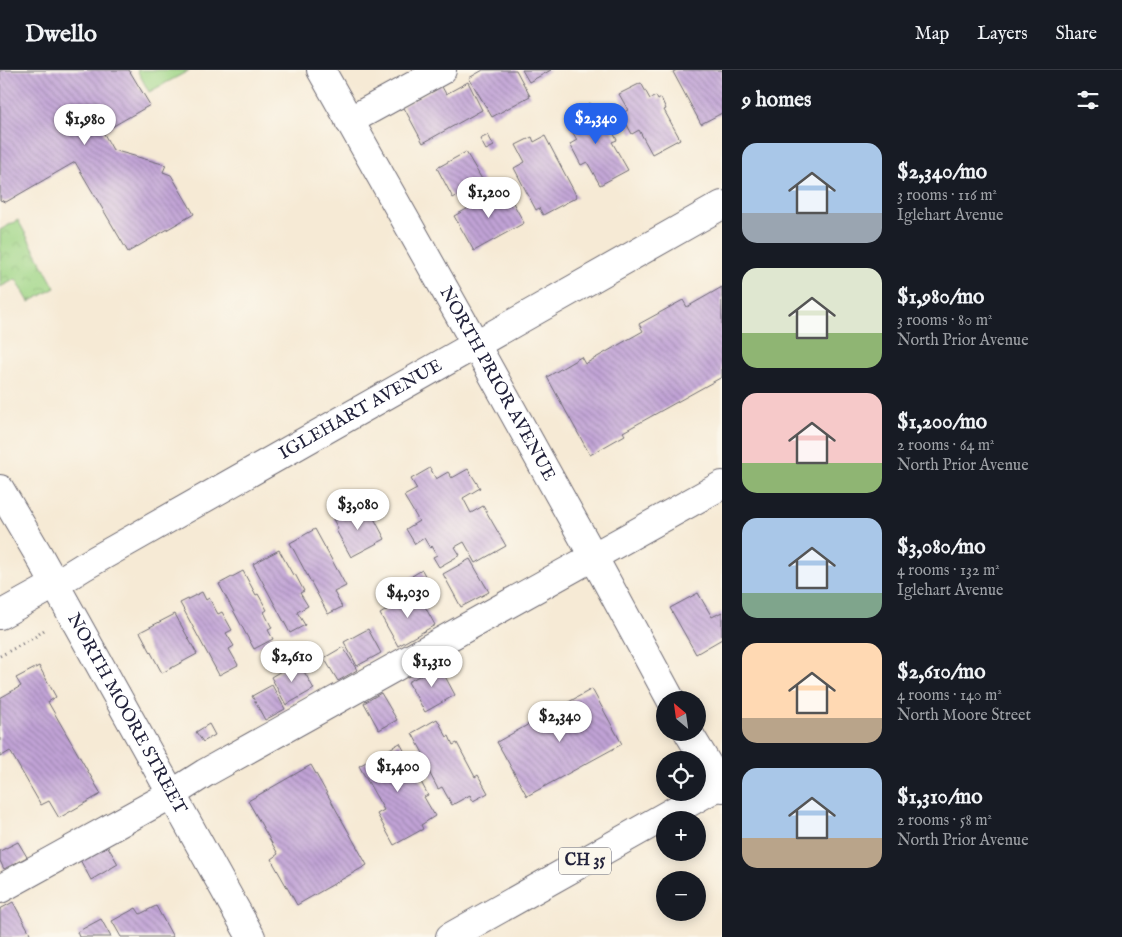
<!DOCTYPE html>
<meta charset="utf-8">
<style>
:root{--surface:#171b24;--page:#20242c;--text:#f1f3f6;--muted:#9ea1a6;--line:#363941;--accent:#2563eb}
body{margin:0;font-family:"IM FELL English",serif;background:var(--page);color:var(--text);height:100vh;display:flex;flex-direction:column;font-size:19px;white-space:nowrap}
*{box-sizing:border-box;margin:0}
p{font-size:16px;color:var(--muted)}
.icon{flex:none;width:28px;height:28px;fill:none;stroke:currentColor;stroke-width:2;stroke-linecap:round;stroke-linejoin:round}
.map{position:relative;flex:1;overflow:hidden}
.side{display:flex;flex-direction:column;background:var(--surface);width:400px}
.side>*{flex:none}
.needle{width:32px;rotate:331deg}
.tools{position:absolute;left:656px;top:621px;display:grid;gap:10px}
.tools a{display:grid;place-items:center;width:50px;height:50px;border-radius:50%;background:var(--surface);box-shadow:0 2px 12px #0003;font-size:25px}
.price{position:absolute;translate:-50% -42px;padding:0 11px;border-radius:18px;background:#fff;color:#222;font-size:16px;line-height:32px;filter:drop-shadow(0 1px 2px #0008)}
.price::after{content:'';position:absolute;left:50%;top:30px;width:15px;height:11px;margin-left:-8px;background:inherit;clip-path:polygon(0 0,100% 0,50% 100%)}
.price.active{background:var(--accent);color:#fff}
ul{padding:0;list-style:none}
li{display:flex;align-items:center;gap:15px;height:125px;padding:0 20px}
li span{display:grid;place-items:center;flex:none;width:140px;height:100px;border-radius:15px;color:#555}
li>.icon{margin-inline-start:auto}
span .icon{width:60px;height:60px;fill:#fffc;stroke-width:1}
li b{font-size:21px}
h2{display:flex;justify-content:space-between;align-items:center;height:60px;padding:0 20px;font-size:21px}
header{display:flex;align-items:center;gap:30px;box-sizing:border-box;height:70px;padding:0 25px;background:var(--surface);border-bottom:1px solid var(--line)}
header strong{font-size:24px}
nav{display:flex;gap:28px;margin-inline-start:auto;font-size:18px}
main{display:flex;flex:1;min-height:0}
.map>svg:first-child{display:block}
.grass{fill:#a0d687;stroke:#617c61}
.park{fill:url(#park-crowns);stroke:#617c61}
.building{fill:url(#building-back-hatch)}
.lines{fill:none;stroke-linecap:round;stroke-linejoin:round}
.minor-casing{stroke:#6c6871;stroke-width:30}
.major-casing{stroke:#6c6871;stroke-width:30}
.path{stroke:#6c6871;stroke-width:3;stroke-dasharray:1 4;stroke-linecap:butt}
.minor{stroke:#fff;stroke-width:28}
.major{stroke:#fff;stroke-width:28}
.labels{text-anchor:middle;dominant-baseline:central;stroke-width:4;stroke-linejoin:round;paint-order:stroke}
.shield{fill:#fbf7ec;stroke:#636270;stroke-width:1}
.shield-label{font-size:16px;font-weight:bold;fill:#22223b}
.street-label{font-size:18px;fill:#22223b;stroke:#fbf7ec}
</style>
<header>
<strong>Dwello</strong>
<nav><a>Map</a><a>Layers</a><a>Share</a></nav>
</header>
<main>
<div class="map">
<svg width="722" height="867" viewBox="0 0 722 867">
<defs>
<pattern id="park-crowns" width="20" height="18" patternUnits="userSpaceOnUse" patternTransform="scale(1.25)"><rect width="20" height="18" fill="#a0d687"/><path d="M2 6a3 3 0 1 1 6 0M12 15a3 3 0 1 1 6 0" fill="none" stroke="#8ab775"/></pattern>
<pattern id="building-back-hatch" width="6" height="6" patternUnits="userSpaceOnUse" patternTransform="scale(1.25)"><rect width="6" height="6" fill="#c1a3d6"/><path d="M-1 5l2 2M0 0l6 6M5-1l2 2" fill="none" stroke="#9c84af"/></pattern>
</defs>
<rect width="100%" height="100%" fill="#fbf7ec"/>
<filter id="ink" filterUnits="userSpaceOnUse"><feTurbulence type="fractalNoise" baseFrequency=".02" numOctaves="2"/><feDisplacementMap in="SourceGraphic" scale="10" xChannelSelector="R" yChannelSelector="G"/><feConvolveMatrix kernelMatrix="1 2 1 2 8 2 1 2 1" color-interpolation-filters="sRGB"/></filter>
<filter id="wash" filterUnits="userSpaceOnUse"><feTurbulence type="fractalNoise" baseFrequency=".0096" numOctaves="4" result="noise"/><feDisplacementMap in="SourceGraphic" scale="20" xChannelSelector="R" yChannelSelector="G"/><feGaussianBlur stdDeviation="1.12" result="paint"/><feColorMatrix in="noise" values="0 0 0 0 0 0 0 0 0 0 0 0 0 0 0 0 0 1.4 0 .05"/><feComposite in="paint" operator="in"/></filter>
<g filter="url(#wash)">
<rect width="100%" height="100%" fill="#f6ead5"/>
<path class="grass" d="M 137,0 L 190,0 L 149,22 Z"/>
<path class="park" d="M 18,150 L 55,218 L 29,232 L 16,209 L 0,217 L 0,160 Z"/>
<g id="blocks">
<g class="building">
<path d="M 0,0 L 129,0 L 150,35 L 103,62 L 113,80 L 166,95 L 163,102 L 171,105 L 194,144 L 128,182 L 75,92 L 6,132 L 0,130 Z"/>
<path d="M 483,0 L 516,0 L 530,26 L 492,47 L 469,8 Z"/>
<path d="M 522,0 L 551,0 L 529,12 Z"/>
<path d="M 677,0 L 722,0 L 722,43 L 701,54 L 673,2 Z"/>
<path d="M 468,12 L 482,40 L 423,73 L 403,36 L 441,15 L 446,24 Z"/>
<path d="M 641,13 L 650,29 L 656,26 L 658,30 L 661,28 L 666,39 L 664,40 L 680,69 L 652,84 L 639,60 L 632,64 L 621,44 L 628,40 L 619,24 Z"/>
<path d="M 590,33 L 601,51 L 606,49 L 617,70 L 612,72 L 628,100 L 600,115 L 587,92 L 581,95 L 570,74 L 577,70 L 568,54 L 580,48 L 576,41 Z"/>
<path d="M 488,65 L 494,76 L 486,80 L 480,69 Z"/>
<path d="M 545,66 L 577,127 L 543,145 L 539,138 L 536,140 L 514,98 L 525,92 L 516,75 L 532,67 L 534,72 Z"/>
<path d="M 466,82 L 483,111 L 453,128 L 437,98 Z"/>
<path d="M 505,118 L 524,153 L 474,181 L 454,146 Z"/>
<path d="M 722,217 L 722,307 L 623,362 L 625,365 L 590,385 L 547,307 L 581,287 L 585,294 L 643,261 L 639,254 L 683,230 L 687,237 Z"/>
<path d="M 430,398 L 436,409 L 448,402 L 452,408 L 468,399 L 480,418 L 463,428 L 471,443 L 483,436 L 506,476 L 476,493 L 464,472 L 455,477 L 460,485 L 439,497 L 433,487 L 437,485 L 432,476 L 430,478 L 424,468 L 415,474 L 406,459 L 419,451 L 404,426 L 417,419 L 411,409 Z"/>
<path d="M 355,437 L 358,443 L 368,437 L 385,469 L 351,487 L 336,460 L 338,459 L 333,449 Z"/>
<path d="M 315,459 L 346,516 L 334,522 L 342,537 L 328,544 L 290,473 Z"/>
<path d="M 279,480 L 293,505 L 295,504 L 304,521 L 300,523 L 308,536 L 297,542 L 305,555 L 290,563 L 253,494 Z"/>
<path d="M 470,489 L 489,522 L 461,537 L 443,504 Z"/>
<path d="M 422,500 L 428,511 L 418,516 L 412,506 Z"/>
<path d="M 243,501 L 256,525 L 258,524 L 267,540 L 264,542 L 272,558 L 268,560 L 273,569 L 254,579 L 219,514 Z"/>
<path d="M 202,522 L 206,530 L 209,528 L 218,544 L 222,542 L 232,560 L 226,563 L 234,576 L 229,579 L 238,595 L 219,605 L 180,533 Z"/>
<path d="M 417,522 L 435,555 L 398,576 L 380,544 Z"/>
<path d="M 698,523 L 712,547 L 722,542 L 722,569 L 696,584 L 670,538 Z"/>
<path d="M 175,544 L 197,584 L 162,603 L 140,562 Z"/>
<path d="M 368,559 L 381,583 L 357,596 L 344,572 Z"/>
<path d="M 343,577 L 357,600 L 338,611 L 324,588 Z"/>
<path d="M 298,591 L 314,619 L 286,635 L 271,607 Z"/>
<path d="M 439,595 L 455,625 L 425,642 L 408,612 Z"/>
<path d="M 39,596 L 56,627 L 48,632 L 101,724 L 59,748 L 49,731 L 41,735 L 10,681 L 0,687 L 0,628 L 21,616 L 16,608 Z"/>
<path d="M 272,615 L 285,639 L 265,650 L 252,626 Z"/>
<path d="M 592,619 L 622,674 L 527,726 L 497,672 Z"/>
<path d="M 381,623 L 397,650 L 379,660 L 364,633 Z"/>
<path d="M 437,649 L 447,667 L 449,666 L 453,675 L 457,673 L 475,707 L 478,705 L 488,723 L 473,731 L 470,725 L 452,735 L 442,717 L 438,719 L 427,698 L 430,696 L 412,663 Z"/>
<path d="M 209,654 L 215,665 L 203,672 L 196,662 Z"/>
<path d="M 400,673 L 428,725 L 424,727 L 435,746 L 421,755 L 423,759 L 394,775 L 377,744 L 384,740 L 359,696 Z"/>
<path d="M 311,695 L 367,795 L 297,835 L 271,789 L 278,784 L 248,731 Z"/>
<path d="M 104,770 L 118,794 L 91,810 L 78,786 Z"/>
<path d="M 18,772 L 27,787 L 4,799 L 0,791 L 0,781 Z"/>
<path d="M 13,832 L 30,863 L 23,867 L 0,867 L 0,839 Z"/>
<path d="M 156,836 L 173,867 L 121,867 L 112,851 L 136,838 L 140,844 Z"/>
<path d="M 101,849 L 111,867 L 79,867 L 77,862 Z"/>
</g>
</g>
</g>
<g filter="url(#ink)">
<use href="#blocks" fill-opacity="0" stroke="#6c6871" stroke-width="1"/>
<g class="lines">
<g class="minor-casing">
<g id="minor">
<path id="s1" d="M 321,0 L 476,275 L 593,486 L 671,630"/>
<path d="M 349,51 L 442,0"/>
<path id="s2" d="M 0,419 L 37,482 L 251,867"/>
<path id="s3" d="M 0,545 L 54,515 L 83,497 L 722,135"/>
<path d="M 688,662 L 722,718"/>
<path d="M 0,819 L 172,724 L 205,703 L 722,415"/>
</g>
</g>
<g class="major-casing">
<path id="major" d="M 450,867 L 722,714"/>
</g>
<path class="path" d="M 0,586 L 35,567 L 47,558"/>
<use href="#minor" class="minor"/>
<use href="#major" class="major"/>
</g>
</g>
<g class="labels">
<rect class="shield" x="559" y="777.5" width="52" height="27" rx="4"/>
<g class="shield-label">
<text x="585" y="791">CH 35</text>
</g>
<g class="street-label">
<text stroke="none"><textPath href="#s1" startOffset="360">NORTH PRIOR AVENUE</textPath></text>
<text stroke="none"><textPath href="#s3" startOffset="415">IGLEHART AVENUE</textPath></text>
<text stroke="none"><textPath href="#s2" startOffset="258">NORTH MOORE STREET</textPath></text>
</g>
</g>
</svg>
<div class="tools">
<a><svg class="needle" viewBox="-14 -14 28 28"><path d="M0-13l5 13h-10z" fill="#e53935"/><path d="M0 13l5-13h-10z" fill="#9ea1a6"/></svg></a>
<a><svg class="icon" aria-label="locate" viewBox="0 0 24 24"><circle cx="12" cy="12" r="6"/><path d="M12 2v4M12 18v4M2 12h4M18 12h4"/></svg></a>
<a>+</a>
<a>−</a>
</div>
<b class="price active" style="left:596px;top:75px">$2,340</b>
<b class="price" style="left:85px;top:76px">$1,980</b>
<b class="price" style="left:489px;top:149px">$1,200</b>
<b class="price" style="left:358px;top:461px">$3,080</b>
<b class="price" style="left:408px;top:549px">$4,030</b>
<b class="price" style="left:292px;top:613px">$2,610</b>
<b class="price" style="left:432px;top:618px">$1,310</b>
<b class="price" style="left:560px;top:673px">$2,340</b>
<b class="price" style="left:398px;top:723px">$1,400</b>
</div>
<section class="side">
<h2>9 homes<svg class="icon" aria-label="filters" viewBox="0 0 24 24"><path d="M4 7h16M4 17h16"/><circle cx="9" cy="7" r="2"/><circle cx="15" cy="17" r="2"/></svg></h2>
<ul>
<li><span style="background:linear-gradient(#a9c7e8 70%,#9aa5b1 0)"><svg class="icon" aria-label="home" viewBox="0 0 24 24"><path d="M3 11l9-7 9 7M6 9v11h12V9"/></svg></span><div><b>$2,340/mo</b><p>3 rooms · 116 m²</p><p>Iglehart Avenue</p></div></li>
<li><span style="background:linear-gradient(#dfe7d0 65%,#8fb573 0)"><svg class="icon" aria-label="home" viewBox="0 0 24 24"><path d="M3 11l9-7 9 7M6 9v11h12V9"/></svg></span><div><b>$1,980/mo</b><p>3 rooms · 80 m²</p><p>North Prior Avenue</p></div></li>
<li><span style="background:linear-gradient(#f6c9c9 70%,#8fb573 0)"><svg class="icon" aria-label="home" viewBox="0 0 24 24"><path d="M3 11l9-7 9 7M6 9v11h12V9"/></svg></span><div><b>$1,200/mo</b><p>2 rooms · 64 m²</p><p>North Prior Avenue</p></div></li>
<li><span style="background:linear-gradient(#a9c7e8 75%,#7fa58c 0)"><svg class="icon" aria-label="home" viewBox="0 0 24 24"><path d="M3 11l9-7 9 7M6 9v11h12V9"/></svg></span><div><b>$3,080/mo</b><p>4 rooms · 132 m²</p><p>Iglehart Avenue</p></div></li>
<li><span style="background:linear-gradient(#ffd9b3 75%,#b9a48a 0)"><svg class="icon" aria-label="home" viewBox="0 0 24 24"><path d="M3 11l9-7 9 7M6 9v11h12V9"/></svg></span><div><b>$2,610/mo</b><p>4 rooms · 140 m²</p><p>North Moore Street</p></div></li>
<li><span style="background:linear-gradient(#a9c7e8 70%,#b9a48a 0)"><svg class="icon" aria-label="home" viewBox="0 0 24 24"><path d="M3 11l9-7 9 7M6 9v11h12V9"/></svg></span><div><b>$1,310/mo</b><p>2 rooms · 58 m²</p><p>North Prior Avenue</p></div></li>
</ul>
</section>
</main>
